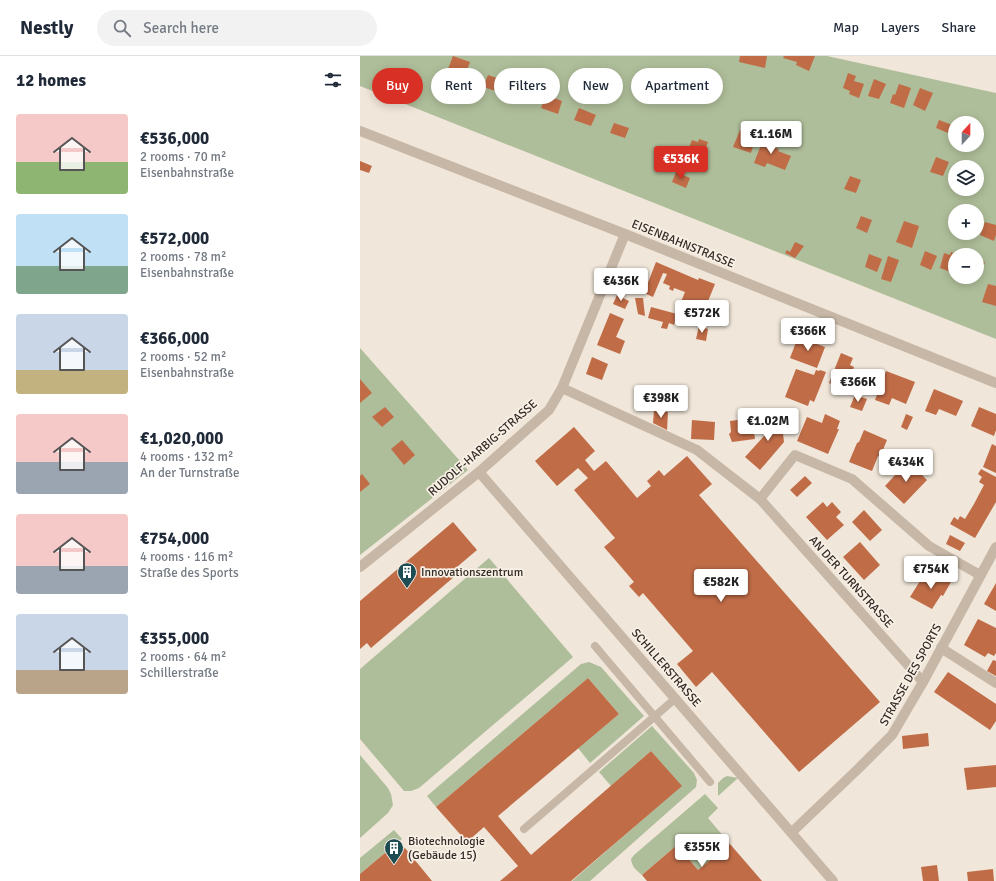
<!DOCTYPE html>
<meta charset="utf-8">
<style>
:root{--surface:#fff;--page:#f2f2f3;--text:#1f2937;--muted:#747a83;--line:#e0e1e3;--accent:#d93025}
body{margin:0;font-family:Signika,sans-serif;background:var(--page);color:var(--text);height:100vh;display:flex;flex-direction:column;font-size:15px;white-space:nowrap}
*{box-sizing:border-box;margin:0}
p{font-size:13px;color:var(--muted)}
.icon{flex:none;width:22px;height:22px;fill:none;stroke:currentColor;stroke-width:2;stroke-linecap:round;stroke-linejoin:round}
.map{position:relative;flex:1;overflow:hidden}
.panel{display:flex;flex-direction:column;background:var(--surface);width:360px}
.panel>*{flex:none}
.guide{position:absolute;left:12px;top:12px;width:380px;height:36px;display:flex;gap:8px}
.needle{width:26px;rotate:21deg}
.fabs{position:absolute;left:588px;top:60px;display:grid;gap:8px}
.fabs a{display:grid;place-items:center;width:36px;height:36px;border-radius:50%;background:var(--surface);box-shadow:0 2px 10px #0003;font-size:20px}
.price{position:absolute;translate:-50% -34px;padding:0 9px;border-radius:4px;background:#fff;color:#222;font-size:13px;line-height:26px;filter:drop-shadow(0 1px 2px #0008)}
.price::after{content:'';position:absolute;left:50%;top:24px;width:12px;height:9px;margin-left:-6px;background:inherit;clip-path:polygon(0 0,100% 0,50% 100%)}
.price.on{background:var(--accent);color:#fff}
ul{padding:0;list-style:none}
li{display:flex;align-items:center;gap:12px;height:100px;padding:0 16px}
li span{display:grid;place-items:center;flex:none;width:112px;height:80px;border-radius:4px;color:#555}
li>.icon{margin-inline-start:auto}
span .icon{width:48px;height:48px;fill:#fffc;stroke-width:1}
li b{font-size:17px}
h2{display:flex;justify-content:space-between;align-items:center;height:48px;padding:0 16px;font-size:17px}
.pill{padding:0 14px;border-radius:18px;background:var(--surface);box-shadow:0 2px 10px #0003;font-size:14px;line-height:36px}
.pill.on{background:var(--accent);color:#fff}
header{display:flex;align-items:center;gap:24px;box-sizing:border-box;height:56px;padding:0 20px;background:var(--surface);border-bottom:1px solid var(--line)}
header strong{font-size:19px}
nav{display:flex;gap:22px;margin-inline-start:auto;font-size:14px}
.search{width:280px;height:36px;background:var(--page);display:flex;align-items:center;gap:10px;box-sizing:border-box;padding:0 14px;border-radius:22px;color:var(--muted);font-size:15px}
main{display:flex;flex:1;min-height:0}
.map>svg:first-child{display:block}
.green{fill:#afbe9a;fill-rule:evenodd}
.building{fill:#c06c47}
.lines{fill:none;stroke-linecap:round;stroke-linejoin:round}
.lane{stroke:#c7b7a6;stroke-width:8}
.street{stroke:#c7b7a6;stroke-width:10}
.labels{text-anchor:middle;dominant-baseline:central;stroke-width:3.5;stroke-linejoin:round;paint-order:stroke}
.street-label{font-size:12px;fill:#332b26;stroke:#f8f0e5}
.poi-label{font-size:12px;fill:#332b26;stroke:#f8f0e5;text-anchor:start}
</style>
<header>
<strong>Nestly</strong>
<div class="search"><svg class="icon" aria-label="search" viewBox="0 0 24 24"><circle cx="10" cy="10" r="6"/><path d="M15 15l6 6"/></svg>Search here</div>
<nav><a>Map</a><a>Layers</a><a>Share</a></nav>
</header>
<main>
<section class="panel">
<h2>12 homes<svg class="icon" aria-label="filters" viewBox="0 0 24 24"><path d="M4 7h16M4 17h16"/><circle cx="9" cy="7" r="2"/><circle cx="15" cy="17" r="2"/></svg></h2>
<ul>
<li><span style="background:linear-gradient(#f6c9c9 60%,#8fb573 0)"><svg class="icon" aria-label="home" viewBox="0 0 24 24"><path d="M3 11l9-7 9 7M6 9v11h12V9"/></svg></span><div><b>€536,000</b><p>2 rooms · 70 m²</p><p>Eisenbahnstraße</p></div></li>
<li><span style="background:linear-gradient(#bfe0f5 65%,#7fa58c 0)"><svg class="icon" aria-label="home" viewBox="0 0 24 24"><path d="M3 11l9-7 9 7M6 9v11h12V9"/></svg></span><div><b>€572,000</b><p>2 rooms · 78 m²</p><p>Eisenbahnstraße</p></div></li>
<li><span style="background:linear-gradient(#c9d6e8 70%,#c2b280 0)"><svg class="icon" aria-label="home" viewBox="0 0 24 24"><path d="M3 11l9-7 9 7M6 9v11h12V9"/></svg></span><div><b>€366,000</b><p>2 rooms · 52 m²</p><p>Eisenbahnstraße</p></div></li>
<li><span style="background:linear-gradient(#f6c9c9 60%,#9aa5b1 0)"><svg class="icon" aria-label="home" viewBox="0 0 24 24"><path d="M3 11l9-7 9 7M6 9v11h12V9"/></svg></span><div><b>€1,020,000</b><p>4 rooms · 132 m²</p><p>An der Turnstraße</p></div></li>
<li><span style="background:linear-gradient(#f6c9c9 65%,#9aa5b1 0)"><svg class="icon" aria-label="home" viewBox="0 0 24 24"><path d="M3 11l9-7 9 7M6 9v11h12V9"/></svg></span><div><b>€754,000</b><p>4 rooms · 116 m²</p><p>Straße des Sports</p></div></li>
<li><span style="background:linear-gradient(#c9d6e8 70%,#b9a48a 0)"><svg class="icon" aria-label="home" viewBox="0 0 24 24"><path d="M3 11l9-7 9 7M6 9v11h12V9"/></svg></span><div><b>€355,000</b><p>2 rooms · 64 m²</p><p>Schillerstraße</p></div></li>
</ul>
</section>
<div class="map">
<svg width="636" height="825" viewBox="0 0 636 825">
<rect width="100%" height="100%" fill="#f0e6d9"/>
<g class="green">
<path d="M 0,0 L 467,0 L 636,37 L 636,283 L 0,30 ZM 595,67 L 617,67 L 617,89 L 595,89 ZM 595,111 L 617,111 L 617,133 L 595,133 ZM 595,155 L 617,155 L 617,177 L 595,177 ZM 595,199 L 617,199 L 617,221 L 595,221 Z"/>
<path d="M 0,292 L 108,414 L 0,499 Z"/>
<path d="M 129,502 L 213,601 L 59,732 L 51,735 L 44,735 L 0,683 L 0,613 Z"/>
<path d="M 229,606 L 241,611 L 284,660 L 230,707 L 218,692 L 259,658 L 228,622 L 76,751 L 67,740 L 221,608 Z"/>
<path d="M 292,670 L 334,717 L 337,724 L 336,731 L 230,825 L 212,825 L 321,730 L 291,695 L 251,730 L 239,716 Z"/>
<path d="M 0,699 L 28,732 L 31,738 L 33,749 L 28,757 L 0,782 Z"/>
<path d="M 367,720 L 378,722 L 358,740 L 358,727 L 363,722 Z"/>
<path d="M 345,738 L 358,752 L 348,762 L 370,788 L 338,814 L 317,789 L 282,819 C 276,814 272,811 271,803 L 274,799 Z"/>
<path d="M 34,774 L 42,783 L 0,818 L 0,802 Z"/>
</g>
<g class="building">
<path d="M 93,0 L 110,6 L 105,19 L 88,13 Z"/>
<path d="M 380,0 L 407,0 L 405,12 L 379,6 Z"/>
<path d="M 424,0 L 455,0 L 449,15 L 436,9 L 437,6 L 423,2 Z"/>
<path d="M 488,17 L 496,20 L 494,25 L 504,28 L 499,42 L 489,38 L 490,35 L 483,32 Z"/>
<path d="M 128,19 L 143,24 L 139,36 L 123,31 Z"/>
<path d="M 514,23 L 526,28 L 519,43 L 508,40 Z"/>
<path d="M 539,28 L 551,32 L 544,52 L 530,47 L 533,38 L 535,39 Z"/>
<path d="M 156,30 L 172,35 L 168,47 L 152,42 Z"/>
<path d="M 560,32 L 573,37 L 565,55 L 553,49 Z"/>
<path d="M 186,39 L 202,45 L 198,58 L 181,52 Z"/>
<path d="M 219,52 L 236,59 L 231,70 L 214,64 Z"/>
<path d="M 579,64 L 595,70 L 593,79 L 576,72 Z"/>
<path d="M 254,67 L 269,72 L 265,82 L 250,77 Z"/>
<path d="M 380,74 L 396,80 L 391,97 L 373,91 Z"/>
<path d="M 404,81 L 415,85 L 413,91 L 419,93 L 418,95 L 431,100 L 425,114 L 407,107 L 405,111 L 394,107 Z"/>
<path d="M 339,83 L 348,86 L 342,101 L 328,94 L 332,84 L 338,86 Z"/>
<path d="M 576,101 L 589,106 L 583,120 L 570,116 Z"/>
<path d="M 0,105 L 12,110 L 9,117 L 0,114 Z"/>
<path d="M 316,116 L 330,122 L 326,132 L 312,126 Z"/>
<path d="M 490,120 L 501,124 L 496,137 L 484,133 Z"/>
<path d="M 501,160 L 512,164 L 507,177 L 496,172 Z"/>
<path d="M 544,165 L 559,170 L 552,192 L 536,186 Z"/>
<path d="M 625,166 L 636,169 L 636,179 L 634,185 L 620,179 Z"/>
<path d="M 435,186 L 444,190 L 435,202 L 425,197 L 427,194 L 430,196 Z"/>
<path d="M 565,195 L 577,200 L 571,214 L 560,209 Z"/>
<path d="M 591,196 L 599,199 L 595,199 L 595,211 L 593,217 L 580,212 L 584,197 L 590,199 Z"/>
<path d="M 509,198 L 522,203 L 517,216 L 505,211 Z"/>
<path d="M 528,200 L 539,204 L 531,226 L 521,223 Z"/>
<path d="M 617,203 L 625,206 L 619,221 L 617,221 Z"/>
<path d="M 296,206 L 338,224 L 339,222 L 355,228 L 344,255 L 321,246 L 325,236 L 314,232 L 313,235 L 309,233 L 310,230 L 303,227 L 307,218 L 303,217 L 293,241 L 284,237 Z"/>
<path d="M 628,228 L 636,230 L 636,250 L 622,246 Z"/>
<path d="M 257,239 L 269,245 L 265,253 L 253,248 Z"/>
<path d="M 275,242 L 283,242 L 285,260 L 278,258 Z"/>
<path d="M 291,251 L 317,258 L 314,269 L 309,267 L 307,273 L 301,272 L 303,266 L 288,262 Z"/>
<path d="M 250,257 L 264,263 L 256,281 L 265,285 L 260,298 L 237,289 Z"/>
<path d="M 339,270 L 348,273 L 346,285 L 336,283 Z"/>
<path d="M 438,281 L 465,291 L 457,312 L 430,302 Z"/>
<path d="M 481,297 L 493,302 L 490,309 L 494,311 L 491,320 L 499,323 L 493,337 L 469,327 Z"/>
<path d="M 232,301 L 248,308 L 242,324 L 226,318 Z"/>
<path d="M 436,313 L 454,319 L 456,314 L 459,315 L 460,314 L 466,316 L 454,346 L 450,344 L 448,350 L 425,341 Z"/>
<path d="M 526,315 L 555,326 L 546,348 L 532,342 L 529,349 L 515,344 Z"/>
<path d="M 0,323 L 12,337 L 0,347 Z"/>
<path d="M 574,333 L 603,345 L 596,360 L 579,353 L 576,359 L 565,355 Z"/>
<path d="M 495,339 L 507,343 L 502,355 L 490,351 Z"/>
<path d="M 25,351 L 34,361 L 22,371 L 12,361 Z"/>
<path d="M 619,351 L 636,358 L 636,374 L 634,380 L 611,370 Z"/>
<path d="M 294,355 L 308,356 L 307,374 L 293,367 Z"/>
<path d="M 465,358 L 480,365 L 477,373 L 479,373 L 468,398 L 437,385 L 447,361 L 462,367 Z"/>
<path d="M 546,358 L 553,361 L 547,374 L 541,371 Z"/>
<path d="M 421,360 L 424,386 L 400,414 L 385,401 L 405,379 L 402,363 Z"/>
<path d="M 392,362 L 395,383 L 372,386 L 369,378 L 371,376 L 370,365 Z"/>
<path d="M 332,364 L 355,366 L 354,384 L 331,383 Z"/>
<path d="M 214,371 L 235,395 L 225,404 L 234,415 L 246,405 L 277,442 L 291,430 L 287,425 L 299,414 L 304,420 L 327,400 L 352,428 L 339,439 L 520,646 L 439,716 L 352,616 L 336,631 L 317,608 L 333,595 L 283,537 L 279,541 L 269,530 L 274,526 L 244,491 L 255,482 L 214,434 L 228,422 L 218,412 L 197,430 L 175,405 Z"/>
<path d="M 504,374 L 527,384 L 520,401 L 518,400 L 512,415 L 489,406 L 497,387 L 499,386 Z"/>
<path d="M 42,384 L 55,399 L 44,409 L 31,393 Z"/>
<path d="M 632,388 L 636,390 L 636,417 L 623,411 Z"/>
<path d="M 548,405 L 567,424 L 544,448 L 525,430 Z"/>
<path d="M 621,413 L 636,421 L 636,446 L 615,482 L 590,468 L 594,461 L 598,464 L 600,460 L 605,463 L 614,448 L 624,429 L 619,426 L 622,421 L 618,418 Z"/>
<path d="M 2,418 L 10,428 L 0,436 L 0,420 Z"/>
<path d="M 445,420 L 452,427 L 437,441 L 430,434 Z"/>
<path d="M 463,446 L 467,451 L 472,446 L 481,456 L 476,461 L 484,469 L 467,484 L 446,461 Z"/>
<path d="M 504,454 L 522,474 L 510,485 L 492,466 Z"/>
<path d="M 93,466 L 117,494 L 91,516 L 95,520 L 11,592 L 7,587 L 0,593 L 0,545 Z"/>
<path d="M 590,479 L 605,487 L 600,495 L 586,488 Z"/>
<path d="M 500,486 L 520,509 L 504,524 L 483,501 Z"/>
<path d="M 570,514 L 591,526 L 583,540 L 581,539 L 572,553 L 550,541 L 560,525 L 563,526 Z"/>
<path d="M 636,527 L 636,555 L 624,548 Z"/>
<path d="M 618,563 L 636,572 L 636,597 L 634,600 L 628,597 L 625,601 L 604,589 Z"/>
<path d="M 633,604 L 636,605 L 636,620 L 627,615 Z"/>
<path d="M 588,616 L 636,648 L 636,665 L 630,674 L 574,636 Z"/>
<path d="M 228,622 L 259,658 L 138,760 L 171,799 L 291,695 L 322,730 L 211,825 L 140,825 L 158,810 L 124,771 L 107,786 L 76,751 Z"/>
<path d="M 568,677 L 569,690 L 543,693 L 542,680 Z"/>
<path d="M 636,709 L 636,731 L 607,734 L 604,712 Z"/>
<path d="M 37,787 L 42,794 L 45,792 L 72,825 L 0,825 L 0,818 Z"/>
<path d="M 370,788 L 402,825 L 287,825 L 282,819 L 317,789 L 338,814 Z"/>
<path d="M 577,809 L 579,825 L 563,825 L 561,811 Z"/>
<path d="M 633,813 L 634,825 L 608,825 L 607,816 Z"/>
</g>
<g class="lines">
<g class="lane">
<path d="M 235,590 L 350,726"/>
<path d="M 164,773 L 316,642"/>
</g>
<g class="street">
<path d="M 0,75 L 265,178 L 636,327"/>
<path d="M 202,332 L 337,394 L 400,443 L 563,626"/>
<path d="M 119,416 L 473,825"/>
<path d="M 400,443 L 435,399 L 492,423 L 569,490 L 620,519"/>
<path d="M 0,511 L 119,416 L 189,354 L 202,332 L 265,178"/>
<path d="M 581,592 L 636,627"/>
<path d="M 432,776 L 498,713 L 532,679 L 563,626 L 636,491"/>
</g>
</g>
<defs>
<g id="building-pin" transform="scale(1)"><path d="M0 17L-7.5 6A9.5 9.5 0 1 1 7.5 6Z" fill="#1e4c53" stroke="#f8f0e5"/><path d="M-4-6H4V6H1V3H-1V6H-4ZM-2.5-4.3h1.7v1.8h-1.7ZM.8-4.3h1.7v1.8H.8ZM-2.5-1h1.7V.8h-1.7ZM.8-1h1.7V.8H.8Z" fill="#fff"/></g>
</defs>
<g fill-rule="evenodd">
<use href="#building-pin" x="47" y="516"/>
<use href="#building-pin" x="34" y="792"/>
</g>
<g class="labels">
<g class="street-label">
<text transform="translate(323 188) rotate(22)">EISENBAHNSTRASSE</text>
<text transform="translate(123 392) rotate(-41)">RUDOLF-HARBIG-STRASSE</text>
<text transform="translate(491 526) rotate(48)">AN DER TURNSTRASSE</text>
<text transform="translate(306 612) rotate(49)">SCHILLERSTRASSE</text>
<text transform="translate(551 619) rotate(-61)">STRASSE DES SPORTS</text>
</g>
<g class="poi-label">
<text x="61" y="516">Innovationszentrum</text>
<text x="48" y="785">Biotechnologie<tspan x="48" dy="14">(Gebäude 15)</tspan></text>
</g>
</g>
</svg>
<div class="fabs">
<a><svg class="needle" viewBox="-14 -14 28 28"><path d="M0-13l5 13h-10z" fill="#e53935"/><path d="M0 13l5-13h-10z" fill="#747a83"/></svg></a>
<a><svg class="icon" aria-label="layers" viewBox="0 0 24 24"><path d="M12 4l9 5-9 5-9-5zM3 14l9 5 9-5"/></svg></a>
<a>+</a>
<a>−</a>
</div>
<b class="price" style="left:411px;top:99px">€1.16M</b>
<b class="price on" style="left:321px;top:124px">€536K</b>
<b class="price" style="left:261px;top:246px">€436K</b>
<b class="price" style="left:342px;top:278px">€572K</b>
<b class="price" style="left:448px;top:296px">€366K</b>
<b class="price" style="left:498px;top:347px">€366K</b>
<b class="price" style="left:301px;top:363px">€398K</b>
<b class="price" style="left:408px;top:386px">€1.02M</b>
<b class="price" style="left:546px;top:427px">€434K</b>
<b class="price" style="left:571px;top:534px">€754K</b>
<b class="price" style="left:361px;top:547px">€582K</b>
<b class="price" style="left:342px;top:812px">€355K</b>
<div class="guide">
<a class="pill on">Buy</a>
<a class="pill">Rent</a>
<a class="pill">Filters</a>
<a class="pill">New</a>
<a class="pill">Apartment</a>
</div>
</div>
</main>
